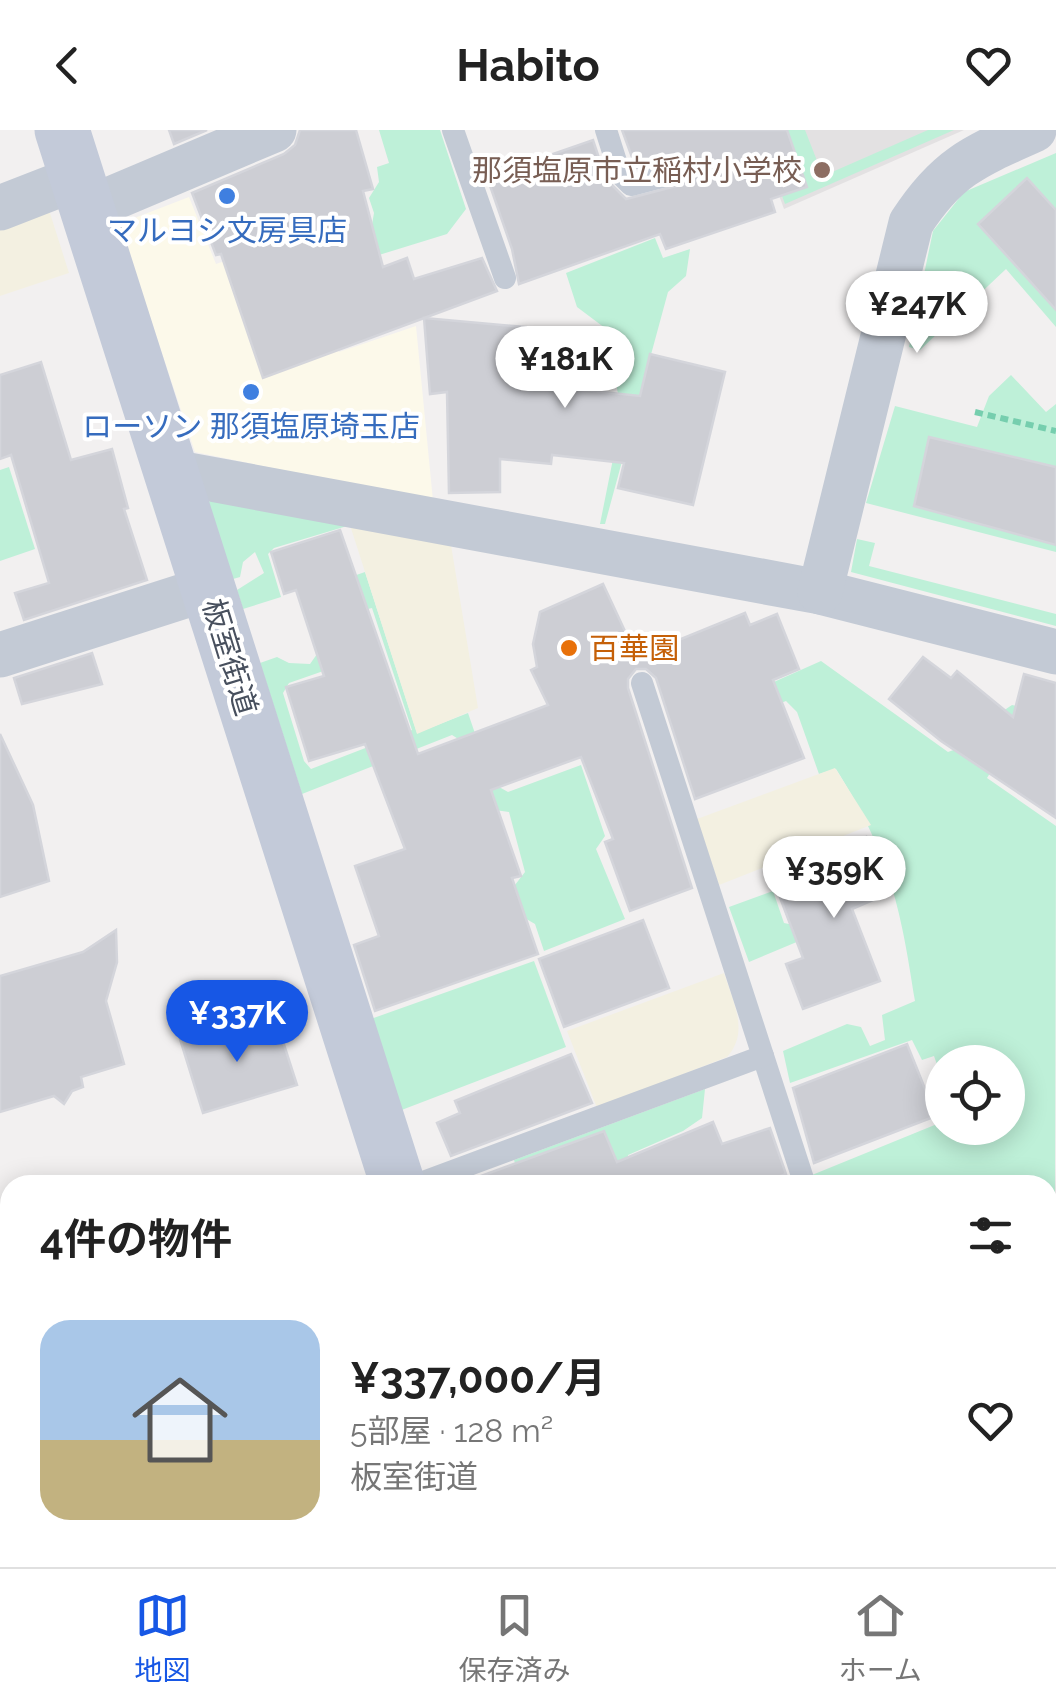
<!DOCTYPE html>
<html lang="ja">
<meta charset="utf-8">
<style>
:root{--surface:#fff;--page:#f6f6f6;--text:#222;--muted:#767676;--line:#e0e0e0;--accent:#1757e5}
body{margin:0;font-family:Raleway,"Noto Sans JP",sans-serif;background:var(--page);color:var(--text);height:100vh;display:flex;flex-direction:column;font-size:38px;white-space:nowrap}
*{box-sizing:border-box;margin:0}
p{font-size:32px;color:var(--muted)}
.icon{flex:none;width:55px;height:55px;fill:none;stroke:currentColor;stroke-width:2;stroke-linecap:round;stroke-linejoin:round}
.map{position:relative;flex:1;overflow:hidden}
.details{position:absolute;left:0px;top:1045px;width:1058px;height:392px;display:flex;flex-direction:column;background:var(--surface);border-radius:30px 30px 0 0;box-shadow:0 5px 25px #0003}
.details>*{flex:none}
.buttons{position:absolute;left:925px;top:915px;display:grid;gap:20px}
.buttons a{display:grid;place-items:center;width:100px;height:100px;border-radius:50%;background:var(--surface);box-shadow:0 5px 25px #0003;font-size:50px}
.price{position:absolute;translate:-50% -85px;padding:0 22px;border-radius:35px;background:#fff;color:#222;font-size:32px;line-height:65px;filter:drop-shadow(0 2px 5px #0008)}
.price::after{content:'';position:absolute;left:50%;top:60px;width:30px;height:22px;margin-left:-15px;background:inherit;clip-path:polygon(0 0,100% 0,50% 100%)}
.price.on{background:var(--accent);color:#fff}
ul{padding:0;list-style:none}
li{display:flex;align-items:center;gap:30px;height:250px;padding:0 40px}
li span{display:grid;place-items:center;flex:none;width:280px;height:200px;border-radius:30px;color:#555}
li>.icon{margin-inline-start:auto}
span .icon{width:120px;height:120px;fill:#fffc;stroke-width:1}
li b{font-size:42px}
h2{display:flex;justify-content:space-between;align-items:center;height:120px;padding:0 40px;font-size:42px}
header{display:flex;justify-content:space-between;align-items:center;height:130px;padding:0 40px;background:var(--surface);font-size:45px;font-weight:700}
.tabs{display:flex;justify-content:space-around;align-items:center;height:140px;border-top:2px solid var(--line);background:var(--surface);font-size:28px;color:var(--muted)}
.tabs a{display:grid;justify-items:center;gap:5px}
.tabs .on{color:var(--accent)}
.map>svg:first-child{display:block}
.commercial{fill:#fcf9ea}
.education{fill:#e3e1e2}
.green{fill:#bef0d8}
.sand{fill:#f3f0e1}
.building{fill:#cdced4;stroke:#d4d5db;stroke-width:2.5}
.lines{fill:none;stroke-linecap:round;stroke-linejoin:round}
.path{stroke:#76ceae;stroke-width:6;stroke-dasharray:8 5;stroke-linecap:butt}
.lane{stroke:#c3cad5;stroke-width:22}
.street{stroke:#c3cad5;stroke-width:45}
.secondary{stroke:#c3cad9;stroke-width:55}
.education-dot{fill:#8d6e63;stroke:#fff;stroke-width:4}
.shop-dot{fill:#3f7fe0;stroke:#fff;stroke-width:4}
.food-dot{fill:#e8710a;stroke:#fff;stroke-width:4}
.labels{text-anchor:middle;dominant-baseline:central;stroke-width:8;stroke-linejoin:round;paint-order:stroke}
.education-label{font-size:30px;fill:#785e54;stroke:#fff;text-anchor:end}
.shop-label{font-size:30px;fill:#366cbe;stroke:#fff}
.food-label{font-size:30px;fill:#c56008;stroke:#fff;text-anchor:start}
.street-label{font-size:30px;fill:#48505e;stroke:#fff}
</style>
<header><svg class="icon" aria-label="back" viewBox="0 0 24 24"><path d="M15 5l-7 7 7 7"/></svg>Habito<svg class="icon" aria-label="heart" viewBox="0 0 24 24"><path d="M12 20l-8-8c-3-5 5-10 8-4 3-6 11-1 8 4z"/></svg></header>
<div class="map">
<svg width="1056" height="1437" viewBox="0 0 1056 1437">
<rect width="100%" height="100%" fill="#f2f0f0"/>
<path class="commercial" d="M 189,67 L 216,134 L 299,105 L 339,222 L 416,196 L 433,371 L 195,322 L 119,94 Z"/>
<path class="education" d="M 755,0 L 964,0 L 784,79 Z"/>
<g class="green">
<path d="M 379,0 L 440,0 L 466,79 L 447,104 L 366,129 L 374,83 L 369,68 L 379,52 L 377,37 L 389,33 Z"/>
<path d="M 758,0 L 805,0 L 823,46 L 928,0 L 954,0 L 785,74 Z"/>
<path d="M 1056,23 L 1056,197 L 1006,139 L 920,220 L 909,217 L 933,101 L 964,62 Z"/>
<path d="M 655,108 L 663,128 L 690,119 L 686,146 L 668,162 L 605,394 L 600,394 L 622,284 L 605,198 L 577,177 L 566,143 Z"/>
<path d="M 1011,245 L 1046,282 L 1056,274 L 1056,422 L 866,373 L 895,276 L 977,297 L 989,266 Z"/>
<path d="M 9,337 L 35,419 L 0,431 L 0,340 Z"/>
<path d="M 212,369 L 347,396 L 274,418 L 268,424 L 281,467 L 243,479 L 237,460 L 264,443 L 255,422 L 243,432 L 240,447 L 233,449 L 208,373 Z"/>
<path d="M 857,409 L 875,413 L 869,436 L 1056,484 L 1056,496 L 851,442 Z"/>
<path d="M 365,442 L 417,603 L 468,583 L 492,653 L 508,662 L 581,635 L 605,706 L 596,719 L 625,789 L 544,821 L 535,794 L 516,783 L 508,764 L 525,742 L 509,682 L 488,679 L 463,612 L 452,605 L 302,664 L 260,533 L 277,527 L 289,533 L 310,534 L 322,517 L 332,538 L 289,553 L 283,563 L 304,631 L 311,639 L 412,600 L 372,478 L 340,486 L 330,454 Z"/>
<path d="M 821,531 L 948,622 C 975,613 987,590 1012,575 L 1056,585 L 1021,593 L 987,648 L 1056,696 L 1054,1437 L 683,1437 L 680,1428 L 1048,1428 L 1048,1055 L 816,1055 L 812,1045 L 942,992 L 942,998 L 1008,998 L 1008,932 L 942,932 L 942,949 L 934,926 L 922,930 L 912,910 L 790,953 L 783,921 L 847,894 L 861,897 L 870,916 L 885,910 L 882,885 L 915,871 C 900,773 889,724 836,639 L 819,644 L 797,582 L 786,571 L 694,606 L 689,590 Z"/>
<path d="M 773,761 L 784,793 L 823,801 L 749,832 L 729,777 Z"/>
<path d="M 534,831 L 566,917 L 399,981 L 368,890 Z"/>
<path d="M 705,959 L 702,988 L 683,1001 L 628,1025 L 627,1055 L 604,1055 L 614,1043 L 573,1040 L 533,1055 L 520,1049 L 514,1030 Z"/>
<path d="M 102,1428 L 204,1428 L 205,1437 L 102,1437 Z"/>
</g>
<g class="sand">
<path d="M 49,80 L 69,143 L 0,166 L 0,91 Z"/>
<path d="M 349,392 L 450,409 L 478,578 L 417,604 Z"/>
<path d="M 835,638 L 871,695 L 719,755 L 697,689 Z"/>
<path d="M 724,843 C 733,872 750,902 727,927 L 597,978 L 567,901 Z"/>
<path d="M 204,1428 L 481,1428 L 484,1437 L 205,1437 Z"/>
</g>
<g class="building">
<path d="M 169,0 L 207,0 L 174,14 Z"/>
<path d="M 300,0 L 356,0 L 373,59 L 363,61 L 383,137 L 407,128 L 414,149 L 482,128 L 497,161 L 263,248 L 221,124 L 216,125 L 192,63 L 284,24 L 295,15 Z"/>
<path d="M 622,0 L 787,0 L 807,57 L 771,69 L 775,82 L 666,119 L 660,104 L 519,154 L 512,119 L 487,47 L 593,10 L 606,49 L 626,69 L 688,53 L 691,38 L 680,28 L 636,38 Z"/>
<path d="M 1027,48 L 1056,80 L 1056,180 L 978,94 Z"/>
<path d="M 424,188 L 570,201 L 565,258 L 640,266 L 650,224 L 725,242 L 693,375 L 618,358 L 624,333 L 552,325 L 551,334 L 500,329 L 500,362 L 449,363 L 447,262 L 430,264 Z"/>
<path d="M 41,232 L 71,330 L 112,319 L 128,378 L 124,379 L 147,450 L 24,490 L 15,463 L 49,453 L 11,325 L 0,329 L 0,245 Z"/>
<path d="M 929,307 L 1056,337 L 1056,415 L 914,376 Z"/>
<path d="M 340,400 L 418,624 L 548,575 L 531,540 L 537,537 L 533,514 L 540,482 L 603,454 L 637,527 L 745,483 L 750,495 L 777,484 L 799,539 L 773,550 L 804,628 L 695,669 L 656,548 L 646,539 L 636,539 L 628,549 L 628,558 L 692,758 L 630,781 L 605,712 L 613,709 L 581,627 L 491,660 L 521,746 L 512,748 L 538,824 L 375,881 L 354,815 L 379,806 L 355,736 L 405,719 L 365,614 L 309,631 L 286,557 L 324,546 L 296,460 L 284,464 L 271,422 Z"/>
<path d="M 92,523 L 102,554 L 22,574 L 14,548 Z"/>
<path d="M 923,527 L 951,548 L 957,541 L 1013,587 L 1024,544 L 1056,553 L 1056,688 L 941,611 L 889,569 Z"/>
<path d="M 0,604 L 33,675 L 49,751 L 0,767 Z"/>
<path d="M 866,707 L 867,719 L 878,715 L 896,760 L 852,779 L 880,851 L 803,879 L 786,834 L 803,828 L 776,757 L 809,744 L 804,733 Z"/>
<path d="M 643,790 L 669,858 L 564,897 L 539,829 Z"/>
<path d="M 116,800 L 117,832 L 106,871 L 124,934 L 81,947 L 83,957 L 72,961 L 64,974 L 54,966 L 0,982 L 0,846 L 83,822 Z"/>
<path d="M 249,888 L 254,906 L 279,899 L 297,955 L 203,983 L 180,909 Z"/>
<path d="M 907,914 L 936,986 L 814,1033 L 793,958 Z"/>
<path d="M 571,924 L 592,973 L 451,1026 L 437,993 L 460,983 L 455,971 Z"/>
<path d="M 713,992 L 722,1014 L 770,998 L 786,1044 L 778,1047 L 780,1055 L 462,1053 L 604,1001 L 617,1032 Z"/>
</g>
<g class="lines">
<path class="path" d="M 975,282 L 1056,301"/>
<g class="lane">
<path d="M 453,0 L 505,148"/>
<path d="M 606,0 L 620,44 L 631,55 L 677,43"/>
<path d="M 763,926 L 805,1055"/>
<path d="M 415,1055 L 763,926 L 642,553"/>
<path d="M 76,1428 L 77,1437"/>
</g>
<g class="street">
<path d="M 0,78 L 77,48"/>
<path d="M 87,79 L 274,0"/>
<path d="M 173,342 L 820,462 L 1056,522"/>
<path d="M 820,462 L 911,93 C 947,37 975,26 1034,0"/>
<path d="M 0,525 L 209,458"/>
<path d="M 0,1197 L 10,1196"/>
</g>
<g class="secondary">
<path d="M 62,0 L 398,1055"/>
<path d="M 518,1428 L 521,1437"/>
</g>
</g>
<circle class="education-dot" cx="822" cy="40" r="10"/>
<g class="shop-dot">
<circle cx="227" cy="66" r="10"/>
<circle cx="251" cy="262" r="10"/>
</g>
<circle class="food-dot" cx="569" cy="518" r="10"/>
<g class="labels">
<g class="education-label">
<text x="802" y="40">那須塩原市立稲村小学校</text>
</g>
<g class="shop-label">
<text x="227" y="100">マルヨシ文房具店</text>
<text x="251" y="296">ローソン 那須塩原埼玉店</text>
</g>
<g class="food-label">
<text x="589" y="518">百華園</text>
</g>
<g class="street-label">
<text transform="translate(230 527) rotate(73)">板室街道</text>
</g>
</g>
</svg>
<div class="buttons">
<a><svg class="icon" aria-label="locate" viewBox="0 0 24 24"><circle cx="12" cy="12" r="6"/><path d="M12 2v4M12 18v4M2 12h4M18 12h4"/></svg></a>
</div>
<b class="price" style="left:917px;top:226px">¥247K</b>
<b class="price" style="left:565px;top:281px">¥181K</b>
<b class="price" style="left:834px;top:791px">¥359K</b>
<b class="price on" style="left:237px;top:935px">¥337K</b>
<section class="details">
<h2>4件の物件<svg class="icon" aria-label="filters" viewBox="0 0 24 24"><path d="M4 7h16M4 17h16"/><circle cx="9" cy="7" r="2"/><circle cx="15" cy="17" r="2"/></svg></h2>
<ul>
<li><span style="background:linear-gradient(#a9c7e8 60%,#c2b280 0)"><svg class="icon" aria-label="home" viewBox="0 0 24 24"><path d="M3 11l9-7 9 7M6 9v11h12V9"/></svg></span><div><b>¥337,000/月</b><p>5部屋 · 128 m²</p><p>板室街道</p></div><svg class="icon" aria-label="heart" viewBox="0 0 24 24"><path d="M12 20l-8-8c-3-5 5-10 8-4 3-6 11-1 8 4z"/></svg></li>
</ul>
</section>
</div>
<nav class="tabs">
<a class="on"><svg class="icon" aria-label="map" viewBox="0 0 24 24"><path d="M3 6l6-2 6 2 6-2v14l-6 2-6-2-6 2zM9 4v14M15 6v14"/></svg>地図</a>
<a><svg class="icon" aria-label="saved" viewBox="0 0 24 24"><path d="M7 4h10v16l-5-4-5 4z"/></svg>保存済み</a>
<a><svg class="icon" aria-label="home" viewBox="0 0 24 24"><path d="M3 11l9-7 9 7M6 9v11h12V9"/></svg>ホーム</a>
</nav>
